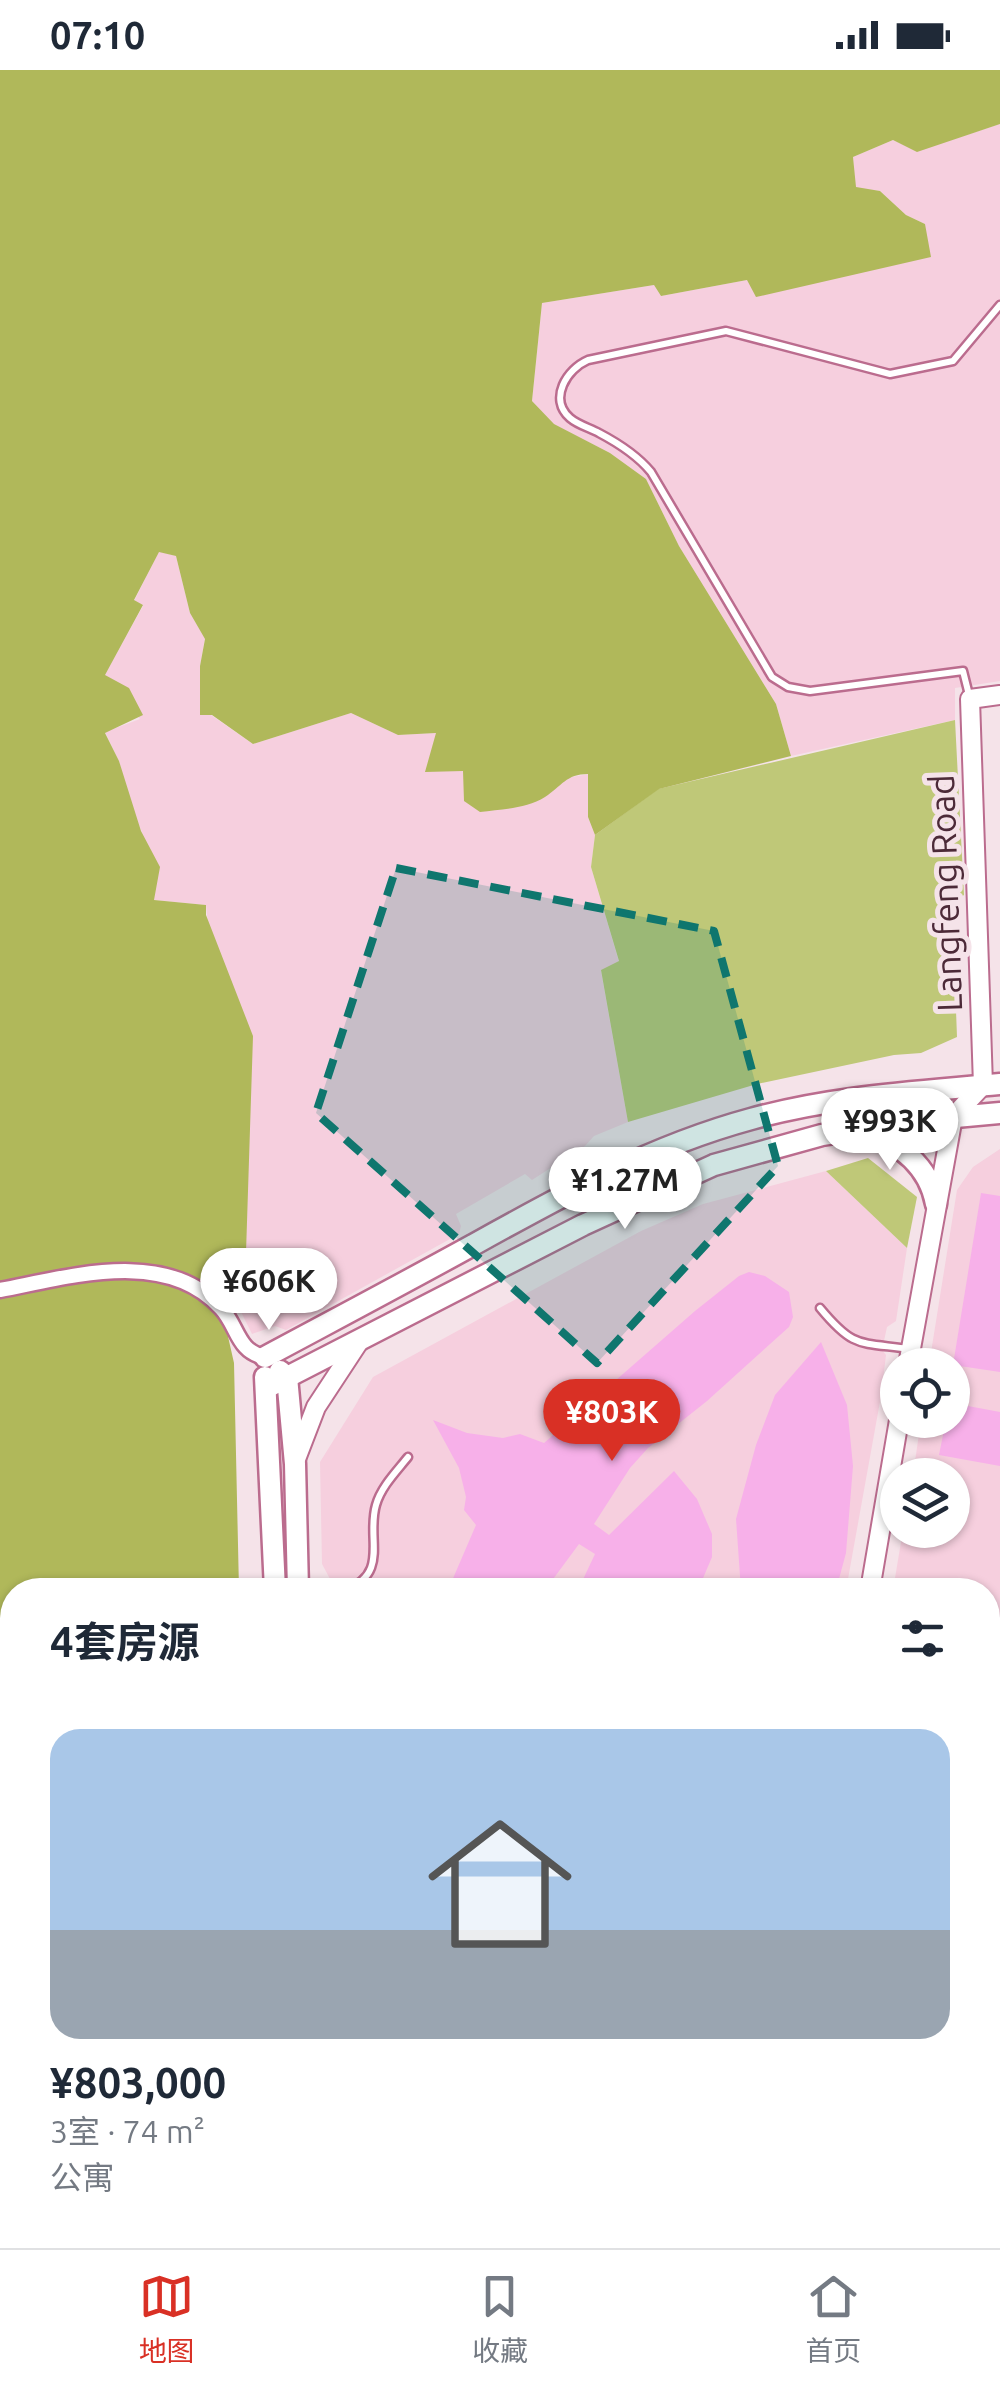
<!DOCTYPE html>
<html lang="zh">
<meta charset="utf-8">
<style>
:root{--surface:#fff;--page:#f2f2f3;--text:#1f2937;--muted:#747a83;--line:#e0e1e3;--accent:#d93025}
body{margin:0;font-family:Ubuntu,"Noto Sans SC",sans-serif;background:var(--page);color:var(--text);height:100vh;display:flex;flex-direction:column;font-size:38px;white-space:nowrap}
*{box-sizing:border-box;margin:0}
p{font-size:32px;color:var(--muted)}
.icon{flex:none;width:55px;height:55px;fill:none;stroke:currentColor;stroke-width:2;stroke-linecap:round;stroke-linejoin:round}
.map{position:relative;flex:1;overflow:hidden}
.side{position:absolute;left:0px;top:1508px;width:1000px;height:672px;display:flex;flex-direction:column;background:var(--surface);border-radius:40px 40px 0 0;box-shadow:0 2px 8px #0004}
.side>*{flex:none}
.controls{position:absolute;left:880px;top:1278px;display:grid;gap:20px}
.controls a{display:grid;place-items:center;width:90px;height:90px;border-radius:50%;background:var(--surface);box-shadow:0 2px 8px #0004;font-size:50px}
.price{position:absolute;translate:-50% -85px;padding:0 22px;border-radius:35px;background:#fff;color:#222;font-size:32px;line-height:65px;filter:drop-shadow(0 2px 5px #0008)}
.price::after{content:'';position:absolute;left:50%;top:60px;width:30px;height:22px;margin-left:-15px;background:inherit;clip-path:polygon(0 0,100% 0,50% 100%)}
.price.selected{background:var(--accent);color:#fff}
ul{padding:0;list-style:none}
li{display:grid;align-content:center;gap:20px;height:530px;padding:0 50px}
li+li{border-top:2px solid var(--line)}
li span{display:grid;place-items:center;height:310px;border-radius:30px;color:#555}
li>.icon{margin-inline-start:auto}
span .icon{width:180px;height:180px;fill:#fffc;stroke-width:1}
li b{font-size:42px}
h2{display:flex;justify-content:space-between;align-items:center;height:120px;padding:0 50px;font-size:42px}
.status{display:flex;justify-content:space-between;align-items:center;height:70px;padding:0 50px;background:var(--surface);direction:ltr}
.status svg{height:28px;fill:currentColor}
.menu{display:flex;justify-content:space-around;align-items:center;height:140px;border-top:2px solid var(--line);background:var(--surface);font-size:28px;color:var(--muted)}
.menu a{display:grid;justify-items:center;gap:5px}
.menu .selected{color:var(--accent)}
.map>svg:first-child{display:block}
.built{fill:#f6cfde}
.green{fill:#bfc878}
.forest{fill:#b0b85a}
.building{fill:#f7b0e9}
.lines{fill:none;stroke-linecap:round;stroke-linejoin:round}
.service-casing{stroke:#bb6c8e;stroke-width:11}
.minor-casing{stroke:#bb6c8e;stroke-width:19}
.tertiary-casing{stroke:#bb6c8e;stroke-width:22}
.secondary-casing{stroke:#bb6c8e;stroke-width:25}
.service{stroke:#fff;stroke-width:6}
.minor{stroke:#fff;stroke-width:14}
.tertiary{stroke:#fff;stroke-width:18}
.secondary{stroke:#fff;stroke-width:20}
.marked{fill:#0f766e;fill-opacity:0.2;stroke:#0f766e;stroke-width:8;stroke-dasharray:20 12;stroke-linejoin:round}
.labels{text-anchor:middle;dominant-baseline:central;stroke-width:10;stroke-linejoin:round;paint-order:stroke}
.street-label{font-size:35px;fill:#4c2a38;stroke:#f5e3e9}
</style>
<div class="status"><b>07:10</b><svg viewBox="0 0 49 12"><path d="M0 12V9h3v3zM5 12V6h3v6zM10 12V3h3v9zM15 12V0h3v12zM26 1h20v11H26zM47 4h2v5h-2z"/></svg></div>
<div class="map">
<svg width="1000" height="2178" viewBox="0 0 1000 2178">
<rect width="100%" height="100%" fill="#f5e3e9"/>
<g class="built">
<path d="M 1000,54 L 1000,611 L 955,618 L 955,650 L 791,686 L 776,634 L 679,476 L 646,409 L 610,383 L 553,354 L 532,331 L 542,233 L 654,215 L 661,226 L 747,210 L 925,154 L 906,145 L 880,121 L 855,118 L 853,87 L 893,70 L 917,81 Z"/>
<path d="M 159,481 L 176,486 L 190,543 L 205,568 L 200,596 L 211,645 L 253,674 L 351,643 L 398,665 L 437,663 L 464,701 L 544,727 L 565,708 L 589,704 L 588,747 L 595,765 L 591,797 L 619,892 L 601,901 L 628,1052 L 594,1066 L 585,1076 L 532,1110 L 525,1104 L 456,1144 L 461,1156 L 459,1164 L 286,1260 L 275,1256 L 252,1264 L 231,1222 L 236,1214 L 244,1214 L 206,835 L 154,830 L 142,762 L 130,737 L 119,691 L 105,662 L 140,649 L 104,606 L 143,536 L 134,531 Z"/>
<path d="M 1000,1079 L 1000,1856 L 988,1849 L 988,1520 L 893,1520 L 903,1460 L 952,1460 L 952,1405 L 913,1405 L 921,1350 L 952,1350 L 952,1295 L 929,1295 L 957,1120 L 973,1097 Z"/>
<path d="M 826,1101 L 907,1178 L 896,1251 L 887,1257 L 882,1280 L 886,1285 L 881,1326 L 846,1520 L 336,1520 L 322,1494 L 320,1392 L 373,1307 L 641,1161 L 703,1134 Z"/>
<path d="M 369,2168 L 725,2168 L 724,2178 L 372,2178 Z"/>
</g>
<g class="green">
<path d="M 955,650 L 964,825 L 952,833 L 957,967 L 921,983 L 894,985 L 757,1014 L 628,1052 L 601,900 L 619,891 L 591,797 L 595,765 L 658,719 Z"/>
<path d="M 868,1088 L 917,1127 L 907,1178 L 826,1101 Z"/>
<path d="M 988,1939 L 1000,1945 L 1000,2178 L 906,2178 L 881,2168 L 988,2168 Z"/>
</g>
<path class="forest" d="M 0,0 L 1000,0 L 1000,54 L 917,82 L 893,70 L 853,87 L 856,117 L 880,121 L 906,145 L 925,154 L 931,187 L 756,227 L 747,210 L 661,226 L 654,215 L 542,233 L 532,331 L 554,354 L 610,383 L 646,409 L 679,476 L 776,634 L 791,686 L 659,719 L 595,765 L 588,747 L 588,704 C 566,704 562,716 545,727 C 526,739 502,739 480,742 L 464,731 L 463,701 L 425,702 L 436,663 L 398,665 L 351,643 L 253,674 L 212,645 L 200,645 L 200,596 L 205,569 L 190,543 L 176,486 L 159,482 L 134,530 L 143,535 L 105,605 L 129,618 L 143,645 L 105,663 L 119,691 L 141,761 L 160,797 L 154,830 L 206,835 L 206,845 L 253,966 L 245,1214 L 236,1214 L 213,1238 L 227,1262 L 234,1293 L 239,1520 L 12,1520 L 12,2168 L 251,2168 L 251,2178 L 0,2178 Z"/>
<g class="building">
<path d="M 981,1123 L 1000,1126 L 1000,1302 L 953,1295 Z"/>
<path d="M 749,1202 L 765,1206 L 789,1222 L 793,1247 L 789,1257 L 707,1331 L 648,1378 L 630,1398 L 594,1454 L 609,1465 L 674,1401 L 697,1429 L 712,1464 L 712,1487 L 698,1520 L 578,1520 L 595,1484 L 579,1474 L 545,1520 L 448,1520 L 476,1455 L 464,1440 L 466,1427 L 459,1398 L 433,1350 L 467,1363 L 503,1368 L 520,1364 L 544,1373 L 695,1241 L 739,1206 Z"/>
<path d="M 821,1272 L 847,1335 L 853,1396 L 846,1483 L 836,1520 L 741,1520 L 736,1449 L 756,1375 L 775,1325 Z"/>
<path d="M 952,1333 L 1000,1342 L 1000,1396 L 939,1385 L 946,1350 L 952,1350 Z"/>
<path d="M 1000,1574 L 1000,1618 L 988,1620 L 988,1576 Z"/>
<path d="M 996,1666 L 1000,1708 L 988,1710 L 988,1667 Z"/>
<path d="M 988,1749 L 1000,1751 L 1000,1782 L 988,1780 Z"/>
</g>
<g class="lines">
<g class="service-casing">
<g id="service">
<path d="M 969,625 L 963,601 L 810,621 L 788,617 L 772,607 L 651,402 C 637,385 618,373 599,363 C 590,358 578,355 570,348 C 548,329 567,299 588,290 L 726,261 L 890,304 L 953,291 L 1000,235"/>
<path d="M 820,1238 C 854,1279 859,1272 910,1279"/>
<path d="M 346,1520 C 390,1502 366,1469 376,1435 C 381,1417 396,1402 408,1387"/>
</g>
</g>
<g class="minor-casing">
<path id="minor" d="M 0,1220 C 69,1207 166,1177 221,1238 C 238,1256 237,1282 265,1287"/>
</g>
<g class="tertiary-casing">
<g id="tertiary">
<path d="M 908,1295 L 953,1047 L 983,1015 L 970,629 L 1000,625"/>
<path d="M 296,1389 L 316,1337 L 360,1270"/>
<path d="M 870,1520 L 899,1350"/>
<path d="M 988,1878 L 1000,1884"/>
<path d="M 747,2178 L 749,2168"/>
</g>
</g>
<g class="secondary-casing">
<g id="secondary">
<path d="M 861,1060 C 898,1072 929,1095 936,1134"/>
<path d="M 265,1287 C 334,1250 404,1213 473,1175 C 563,1125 651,1076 751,1049 C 833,1026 916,1022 1000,1014"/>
<path d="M 280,1301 L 287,1307 L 295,1394 L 298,1520"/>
<path d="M 265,1307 L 275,1520"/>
<path d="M 266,1318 L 583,1155 L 714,1095 L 822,1065 L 923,1050 L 1000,1043"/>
<path d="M 319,2168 L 322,2178"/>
<path d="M 343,2168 L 346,2178"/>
</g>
</g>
<use href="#service" class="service"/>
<use href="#minor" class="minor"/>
<use href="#tertiary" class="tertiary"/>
<use href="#secondary" class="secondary"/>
</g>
<path class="marked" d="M 396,798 L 714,861 L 778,1096 L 597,1293 L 316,1043 Z"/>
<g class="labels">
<g class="street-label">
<text transform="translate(945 823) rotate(-92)">Langfeng Road</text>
</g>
</g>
</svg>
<div class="controls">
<a><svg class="icon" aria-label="locate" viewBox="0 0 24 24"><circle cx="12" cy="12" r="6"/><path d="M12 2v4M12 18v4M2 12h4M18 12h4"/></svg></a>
<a><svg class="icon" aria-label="layers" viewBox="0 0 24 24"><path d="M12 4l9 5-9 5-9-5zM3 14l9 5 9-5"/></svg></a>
</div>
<b class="price" style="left:890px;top:1103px">¥993K</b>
<b class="price" style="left:625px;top:1162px">¥1.27M</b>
<b class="price" style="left:269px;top:1263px">¥606K</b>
<b class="price selected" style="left:612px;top:1394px">¥803K</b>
<section class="side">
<h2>4套房源<svg class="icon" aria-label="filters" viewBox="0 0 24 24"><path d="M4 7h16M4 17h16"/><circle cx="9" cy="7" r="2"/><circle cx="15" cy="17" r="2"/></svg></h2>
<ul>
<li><span style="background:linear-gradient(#a9c7e8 65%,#9aa5b1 0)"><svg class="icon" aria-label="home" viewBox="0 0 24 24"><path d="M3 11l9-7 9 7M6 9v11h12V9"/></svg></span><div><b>¥803,000</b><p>3室 · 74 m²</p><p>公寓</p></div></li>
</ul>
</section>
</div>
<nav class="menu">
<a class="selected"><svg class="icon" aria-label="map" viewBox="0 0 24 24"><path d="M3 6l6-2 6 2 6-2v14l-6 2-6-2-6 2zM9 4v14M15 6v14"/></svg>地图</a>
<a><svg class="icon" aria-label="saved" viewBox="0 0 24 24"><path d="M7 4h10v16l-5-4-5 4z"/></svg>收藏</a>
<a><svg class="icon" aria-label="home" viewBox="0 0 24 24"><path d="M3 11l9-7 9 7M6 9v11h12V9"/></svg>首页</a>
</nav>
